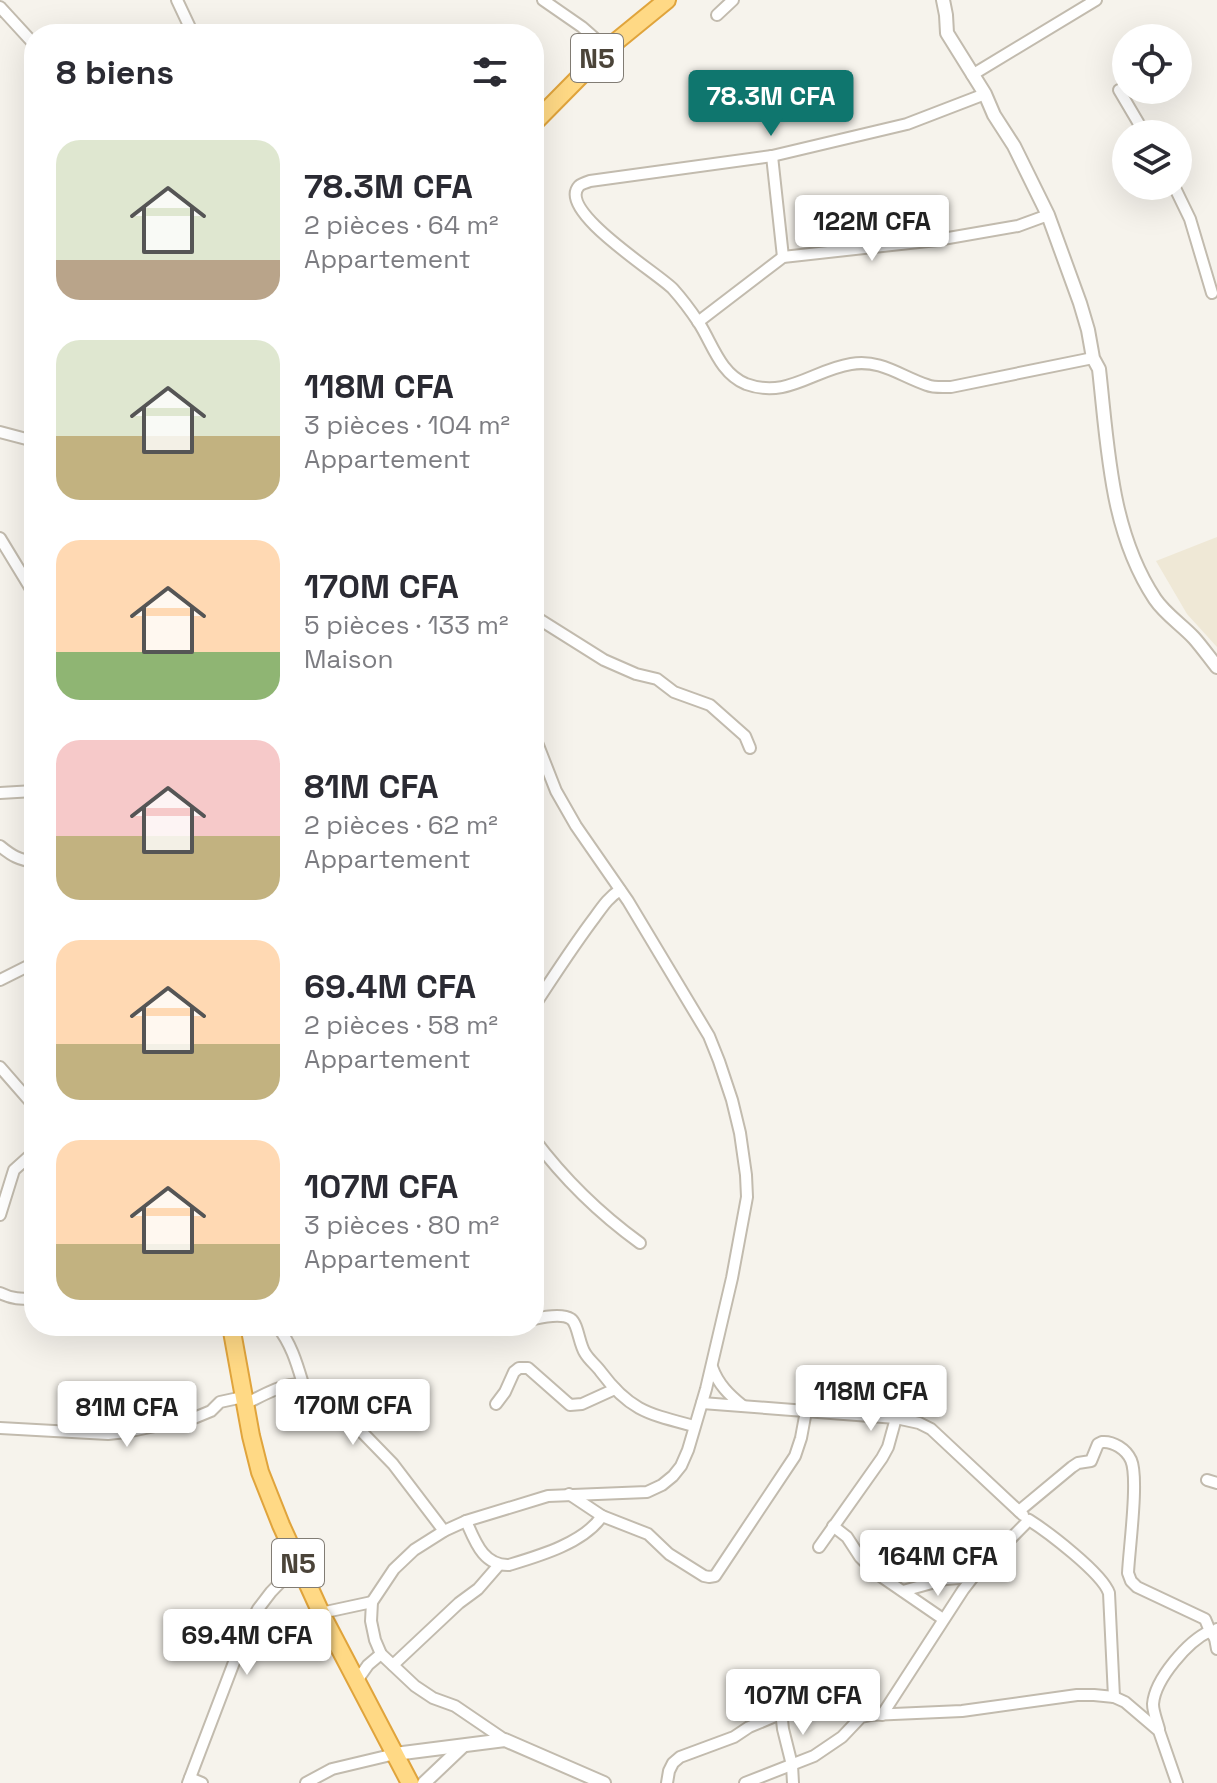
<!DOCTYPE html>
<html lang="fr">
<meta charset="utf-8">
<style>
:root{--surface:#fff;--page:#f2f2f3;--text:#2b2b33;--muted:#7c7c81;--accent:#0f766e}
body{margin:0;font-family:"Space Grotesk",sans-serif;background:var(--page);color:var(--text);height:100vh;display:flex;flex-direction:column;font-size:30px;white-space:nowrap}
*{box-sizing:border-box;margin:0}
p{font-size:26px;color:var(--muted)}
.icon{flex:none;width:44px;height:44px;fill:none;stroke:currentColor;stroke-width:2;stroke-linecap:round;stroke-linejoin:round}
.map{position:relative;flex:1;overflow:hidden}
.details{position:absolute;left:24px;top:24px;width:520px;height:1312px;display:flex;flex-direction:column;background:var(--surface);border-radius:32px;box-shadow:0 8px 32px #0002}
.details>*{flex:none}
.controls{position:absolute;left:1112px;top:24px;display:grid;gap:16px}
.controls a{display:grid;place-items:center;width:80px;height:80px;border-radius:50%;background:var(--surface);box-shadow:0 8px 32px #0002;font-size:40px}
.price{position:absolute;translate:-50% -68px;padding:0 18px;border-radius:8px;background:#fff;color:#222;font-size:26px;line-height:52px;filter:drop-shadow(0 2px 4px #0008)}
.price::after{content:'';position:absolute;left:50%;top:48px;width:24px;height:18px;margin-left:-12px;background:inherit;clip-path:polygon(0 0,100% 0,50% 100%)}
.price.active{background:var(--accent);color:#fff}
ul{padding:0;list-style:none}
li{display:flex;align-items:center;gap:24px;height:200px;padding:0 32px}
li span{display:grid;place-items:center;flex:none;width:224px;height:160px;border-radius:24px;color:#555}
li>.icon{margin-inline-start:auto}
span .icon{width:96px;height:96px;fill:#fffc;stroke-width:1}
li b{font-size:34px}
h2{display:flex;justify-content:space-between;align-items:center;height:96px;padding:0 32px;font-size:34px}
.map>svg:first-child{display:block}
.education{fill:#efe8d6}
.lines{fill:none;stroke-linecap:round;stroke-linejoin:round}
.minor-casing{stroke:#c2bbae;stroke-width:14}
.tertiary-casing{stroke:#c2bbae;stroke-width:16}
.trunk-casing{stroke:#e0a43c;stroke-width:20}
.minor{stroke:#fff;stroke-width:10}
.tertiary{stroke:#fff;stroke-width:12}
.trunk{stroke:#ffd985;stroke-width:16}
.labels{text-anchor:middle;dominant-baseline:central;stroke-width:6;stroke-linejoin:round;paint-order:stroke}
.shield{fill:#fff;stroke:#817c74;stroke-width:2}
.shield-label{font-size:28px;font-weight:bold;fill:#4b4439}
</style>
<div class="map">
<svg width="1217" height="1783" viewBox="0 0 1217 1783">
<rect width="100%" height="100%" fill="#f6f3ec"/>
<path class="education" d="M 1217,537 L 1217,647 L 1187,614 L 1156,561 Z"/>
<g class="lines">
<g class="minor-casing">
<g id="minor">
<path d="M 177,0 L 193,34"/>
<path d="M 543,0 L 582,27 L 607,49"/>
<path d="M 0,7 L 34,44"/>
<path d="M 717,15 L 733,0"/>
<path d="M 972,75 L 1096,0"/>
<path d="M 1119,90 L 1145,134"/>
<path d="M 985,94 L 907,124 L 772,156 L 590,181 C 587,182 581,184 579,186 C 556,211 659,274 673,289 C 682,299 691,311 699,323 C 713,345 720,373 746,384 C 787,399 813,370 851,364 C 881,359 900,376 927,385 C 934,388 943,387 951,387 L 1093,358"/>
<path d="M 772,156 L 783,257"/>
<path d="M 1174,186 L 1190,219 L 1212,293"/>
<path d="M 698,322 L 783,257 L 937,240 L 1018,226 L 1048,215"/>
<path d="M 0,432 L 34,441"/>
<path d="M 0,538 L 34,594"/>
<path d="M 534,616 L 604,660 L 636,674 L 657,679 L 674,692 L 710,705 L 745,736 L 750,748"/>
<path d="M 0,793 L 34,791"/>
<path d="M 0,846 C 11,855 20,861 34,861"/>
<path d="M 0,980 L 34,963"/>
<path d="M 534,1006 C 554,976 573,946 595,917 C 603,906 609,897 620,890"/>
<path d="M 0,1067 L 34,1106"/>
<path d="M 534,1139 C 564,1179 600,1214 640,1243"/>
<path d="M 0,1215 L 14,1170 L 34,1152"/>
<path d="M 0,1293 C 12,1299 21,1299 34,1299"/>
<path d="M 534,1319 C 543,1317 562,1313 571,1319 C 578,1324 579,1344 585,1353 C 589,1360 596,1365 601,1372 C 630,1411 649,1414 694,1426"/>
<path d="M 277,1326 C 291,1343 297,1364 303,1384"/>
<path d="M 505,1326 L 508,1328 L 520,1326"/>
<path d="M 712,1367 C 718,1384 729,1395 743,1406"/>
<path d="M 702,1403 L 896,1418 L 919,1423 L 931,1429 L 1023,1515"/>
<path d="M 245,1404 C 274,1390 295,1374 325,1394 L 393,1464 L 444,1531"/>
<path d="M 496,1404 L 505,1392 L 514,1372 L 519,1368 L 528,1368 L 570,1405 L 582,1404 L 615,1389"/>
<path d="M 0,1428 L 108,1434 L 126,1432 L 194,1418 L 211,1411 L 220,1402 L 243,1397"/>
<path d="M 1207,1480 L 1217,1483"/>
<path d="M 569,1494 L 602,1516 L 648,1534 L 669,1554 L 704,1576 L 709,1577 L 715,1576 L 795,1456 L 801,1438 L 806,1411"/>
<path d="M 1019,1511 L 1072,1467 L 1078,1463 L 1091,1461 L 1098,1444 L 1102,1442 C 1113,1441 1126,1449 1131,1460 C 1139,1478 1129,1550 1128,1573 L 1131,1581 L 1137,1587 L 1205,1619 L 1210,1631"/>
<path d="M 466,1521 C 475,1541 483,1566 509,1565 C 539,1556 584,1543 602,1516"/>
<path d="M 833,1526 L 847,1537 L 860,1557 L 876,1573 L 943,1619"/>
<path d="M 819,1547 L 882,1458 L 888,1447 L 896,1418"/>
<path d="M 903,1591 L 946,1579 L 973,1577"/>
<path d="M 321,1613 L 372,1602"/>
<path d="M 1217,1629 L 1215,1638 L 1217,1649"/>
<path d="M 393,1665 L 459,1603 L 478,1589 L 498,1566"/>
<path d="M 356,1682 L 368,1665 L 381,1654"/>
<path d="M 781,1711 L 783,1729 L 792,1765 L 793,1783"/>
<path d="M 882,1715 L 963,1590 L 973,1577 L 1029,1520 C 1048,1532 1102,1573 1109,1593 L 1114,1697"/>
<path d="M 1159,1729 C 1157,1721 1153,1712 1153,1704 C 1155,1679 1188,1641 1210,1631 L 1215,1638"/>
<path d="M 505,1740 L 455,1706 L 433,1698 L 415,1686 L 381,1654 L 375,1640 L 371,1621 L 372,1602 L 394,1569 L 414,1550 L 444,1531 L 466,1521 L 548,1496 L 647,1492 L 662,1485 L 673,1476 L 681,1466 L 688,1450 L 706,1389 L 732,1278 L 747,1197 L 746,1175 L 740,1133 L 732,1100 L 719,1061 L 709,1036 L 628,901 L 576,826 L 556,791 L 534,735"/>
<path d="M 190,1778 L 202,1783"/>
<path d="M 188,1783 L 244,1636 L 258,1609 L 271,1592 L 298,1564"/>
<path d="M 306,1783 L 332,1769 L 395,1754"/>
<path d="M 667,1783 L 669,1771 L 673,1763 L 680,1757 L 734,1737 L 749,1727 L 780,1714"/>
<path d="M 745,1783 L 814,1756 L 842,1737 L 861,1717 L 871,1715 L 962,1711 L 1077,1695 L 1094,1695 L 1114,1697 L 1125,1702 L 1159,1731 L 1177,1783"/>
</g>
</g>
<g class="tertiary-casing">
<g id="tertiary">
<path d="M 943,0 L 946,15 L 947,33 L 985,94 L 994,115 L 1014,146 L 1048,215 L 1080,303 L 1088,330 L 1093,358 L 1099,369 C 1108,448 1110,531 1155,599 C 1165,614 1182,625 1194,638 C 1202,647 1209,657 1217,667"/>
<path d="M 395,1754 L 505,1740 L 604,1783"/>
<path d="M 424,1783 L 463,1746"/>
</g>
</g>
<g class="trunk-casing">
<g id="trunk">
<path d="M 534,123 L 607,49 L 667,0"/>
<path d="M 231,1326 L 251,1436 L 260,1472 L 281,1525 L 321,1613 L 410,1783"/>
</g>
</g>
<use href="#minor" class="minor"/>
<use href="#tertiary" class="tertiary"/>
<use href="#trunk" class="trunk"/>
</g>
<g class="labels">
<g class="shield">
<rect x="571" y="34" width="52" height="48" rx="6"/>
<rect x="272" y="1539" width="52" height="48" rx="6"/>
</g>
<g class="shield-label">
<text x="597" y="58">N5</text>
<text x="298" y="1563">N5</text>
</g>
</g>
</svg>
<div class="controls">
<a><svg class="icon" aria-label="locate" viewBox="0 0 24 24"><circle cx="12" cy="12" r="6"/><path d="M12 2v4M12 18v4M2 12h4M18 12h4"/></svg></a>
<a><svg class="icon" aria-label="layers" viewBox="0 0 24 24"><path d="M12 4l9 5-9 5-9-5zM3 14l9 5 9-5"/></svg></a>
</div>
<b class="price active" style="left:771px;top:138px">78.3M CFA</b>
<b class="price" style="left:872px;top:263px">122M CFA</b>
<b class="price" style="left:871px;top:1433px">118M CFA</b>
<b class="price" style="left:353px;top:1447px">170M CFA</b>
<b class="price" style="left:127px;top:1449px">81M CFA</b>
<b class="price" style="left:938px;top:1598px">164M CFA</b>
<b class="price" style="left:247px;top:1677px">69.4M CFA</b>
<b class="price" style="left:803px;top:1737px">107M CFA</b>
<section class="details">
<h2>8 biens<svg class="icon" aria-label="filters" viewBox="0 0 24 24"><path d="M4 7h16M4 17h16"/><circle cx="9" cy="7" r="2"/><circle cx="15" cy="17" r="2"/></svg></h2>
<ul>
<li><span style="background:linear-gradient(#dfe7d0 75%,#b9a48a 0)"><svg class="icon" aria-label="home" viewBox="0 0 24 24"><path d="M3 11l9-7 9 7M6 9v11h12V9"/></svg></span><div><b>78.3M CFA</b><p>2 pièces · 64 m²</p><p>Appartement</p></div></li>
<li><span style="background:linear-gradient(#dfe7d0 60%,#c2b280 0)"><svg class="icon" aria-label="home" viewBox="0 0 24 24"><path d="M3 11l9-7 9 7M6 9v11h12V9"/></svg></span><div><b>118M CFA</b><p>3 pièces · 104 m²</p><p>Appartement</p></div></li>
<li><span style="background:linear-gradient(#ffd9b3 70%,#8fb573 0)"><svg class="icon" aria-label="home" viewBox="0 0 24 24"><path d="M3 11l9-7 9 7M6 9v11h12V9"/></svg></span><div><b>170M CFA</b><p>5 pièces · 133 m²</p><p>Maison</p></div></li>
<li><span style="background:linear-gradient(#f6c9c9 60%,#c2b280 0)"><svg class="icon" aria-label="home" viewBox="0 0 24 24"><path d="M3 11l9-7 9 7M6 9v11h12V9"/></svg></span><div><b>81M CFA</b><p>2 pièces · 62 m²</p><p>Appartement</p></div></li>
<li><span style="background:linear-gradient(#ffd9b3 65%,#c2b280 0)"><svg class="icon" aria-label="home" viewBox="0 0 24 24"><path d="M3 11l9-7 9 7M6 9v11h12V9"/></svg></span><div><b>69.4M CFA</b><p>2 pièces · 58 m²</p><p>Appartement</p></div></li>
<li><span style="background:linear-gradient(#ffd9b3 65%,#c2b280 0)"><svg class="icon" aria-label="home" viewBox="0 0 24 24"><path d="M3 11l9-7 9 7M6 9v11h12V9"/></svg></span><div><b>107M CFA</b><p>3 pièces · 80 m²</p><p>Appartement</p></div></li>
</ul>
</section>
</div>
